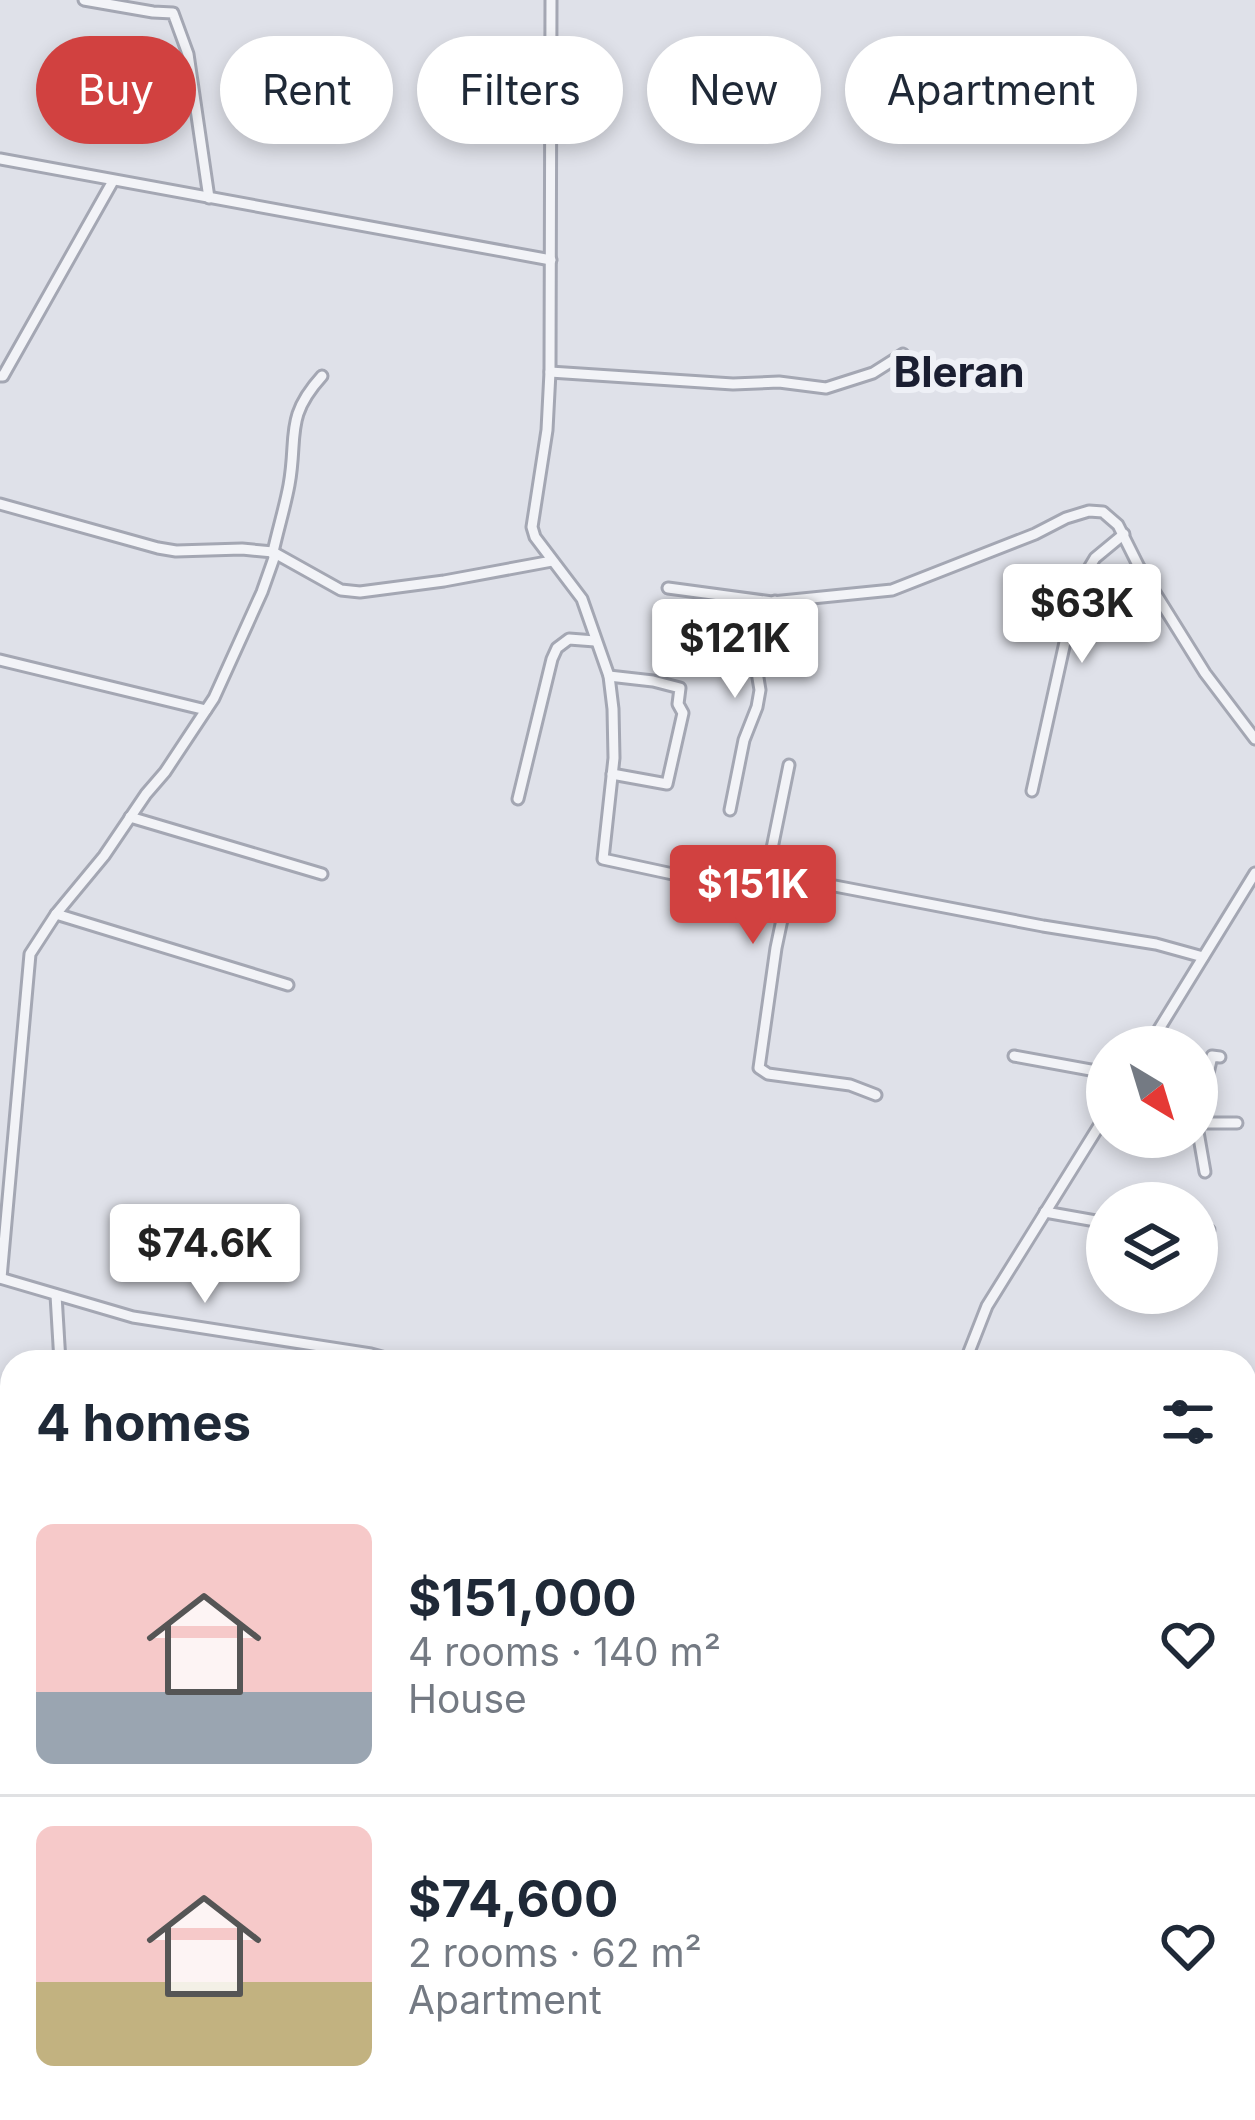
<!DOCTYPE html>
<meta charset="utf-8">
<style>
:root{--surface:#fff;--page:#f6f6f7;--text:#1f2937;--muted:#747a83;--line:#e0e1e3;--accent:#d14140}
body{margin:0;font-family:Inter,sans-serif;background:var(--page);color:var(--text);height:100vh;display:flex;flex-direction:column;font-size:45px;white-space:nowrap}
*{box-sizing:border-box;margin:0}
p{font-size:39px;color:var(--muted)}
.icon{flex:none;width:66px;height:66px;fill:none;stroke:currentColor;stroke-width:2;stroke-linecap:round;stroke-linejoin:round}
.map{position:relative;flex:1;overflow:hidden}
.sheet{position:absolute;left:0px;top:1350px;width:1257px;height:771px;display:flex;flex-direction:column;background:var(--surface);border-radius:36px 36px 0 0;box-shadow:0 6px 18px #0003}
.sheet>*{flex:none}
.guide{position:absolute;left:36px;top:36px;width:1185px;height:108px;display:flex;gap:24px}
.needle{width:78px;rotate:142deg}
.fabs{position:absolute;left:1086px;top:1026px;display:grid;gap:24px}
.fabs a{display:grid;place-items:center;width:132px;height:132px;border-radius:50%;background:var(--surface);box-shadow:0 6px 18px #0003;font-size:60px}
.price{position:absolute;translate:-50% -102px;padding:0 27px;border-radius:12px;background:#fff;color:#222;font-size:39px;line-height:78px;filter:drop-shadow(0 3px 6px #0008)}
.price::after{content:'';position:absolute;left:50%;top:72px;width:36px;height:27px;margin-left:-18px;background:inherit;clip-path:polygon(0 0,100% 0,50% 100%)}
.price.on{background:var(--accent);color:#fff}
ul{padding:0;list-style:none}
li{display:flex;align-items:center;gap:36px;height:300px;padding:0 36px}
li+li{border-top:3px solid var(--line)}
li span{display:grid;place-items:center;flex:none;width:336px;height:240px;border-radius:18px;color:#555}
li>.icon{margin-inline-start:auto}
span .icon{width:144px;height:144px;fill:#fffc;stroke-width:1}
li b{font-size:51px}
h2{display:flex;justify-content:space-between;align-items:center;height:144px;padding:0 36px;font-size:51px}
.chip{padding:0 42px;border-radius:54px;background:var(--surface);box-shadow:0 6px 18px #0003;font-size:42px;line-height:108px}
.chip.on{background:var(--accent);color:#fff}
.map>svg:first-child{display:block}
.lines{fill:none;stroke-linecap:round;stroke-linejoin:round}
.stream{stroke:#99a9ca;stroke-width:3}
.minor-casing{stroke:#a4a7b3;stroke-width:15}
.minor{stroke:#f2f3f7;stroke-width:9}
.labels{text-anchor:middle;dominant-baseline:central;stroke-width:12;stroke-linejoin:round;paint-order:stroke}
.quarter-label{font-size:42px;font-weight:bold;fill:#1a1e31;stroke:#eef0f6}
</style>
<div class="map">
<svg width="1255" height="2120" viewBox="0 0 1255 2120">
<rect width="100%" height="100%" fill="#dfe1e9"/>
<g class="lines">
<g class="stream">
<path d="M 1245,2068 L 1255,2070"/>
<path d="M 960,2120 L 975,2109"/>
</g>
<g class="minor-casing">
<g id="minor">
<path d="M 84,0 L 153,12 L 173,13 L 188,54 L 209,198"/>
<path d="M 551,0 L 550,372 L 547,430 L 532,527 L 535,537 L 582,599 L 609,676 L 613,709 L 614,758 L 603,859 L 682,876 L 736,869 L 767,873 L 1043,926 L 1156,944 L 1203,957"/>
<path d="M 0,159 L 551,260"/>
<path d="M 550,372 L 733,384 L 779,382 L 826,388 L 873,373 L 903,354"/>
<path d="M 0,376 L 3,376 L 113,181"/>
<path d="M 0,504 L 158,548 L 176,551 L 242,549 L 273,552 L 341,590 L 360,592 L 444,581 L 552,561"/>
<path d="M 668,588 L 772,602 L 892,590 L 1035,534 L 1066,518 L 1089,511 L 1103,512 L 1118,525 L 1139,567 L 1205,673 L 1255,739"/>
<path d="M 673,642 L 759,655"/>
<path d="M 0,660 L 206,710"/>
<path d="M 609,676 L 653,681 L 680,688 L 678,704 L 683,713 L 667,784 L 612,774"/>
<path d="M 1032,791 L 1077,588 L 1095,558 L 1124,534"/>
<path d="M 518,799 L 552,659 L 557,648 L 569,639 L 595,641"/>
<path d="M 730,810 L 744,740 L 757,707 L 760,690 L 756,666 L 775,601"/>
<path d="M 130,817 L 322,874"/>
<path d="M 767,873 L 789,765"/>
<path d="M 791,877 L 776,948 L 759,1068 L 768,1074 L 850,1085 L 876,1095"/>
<path d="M 56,914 L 288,985"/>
<path d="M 1148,1047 L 1255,873"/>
<path d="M 1014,1056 L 1107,1073"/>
<path d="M 1197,1121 L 1212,1056 L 1220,1057"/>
<path d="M 1197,1123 L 1237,1123"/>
<path d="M 1197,1126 L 1205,1172"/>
<path d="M 1045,1212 L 1107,1223"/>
<path d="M 1197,1231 L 1209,1230"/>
<path d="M 0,1278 L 133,1317 L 371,1354 L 400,1362"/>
<path d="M 1,1278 L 30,954 L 56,914 L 104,856 L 146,794 L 165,772 L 214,698 L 262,592 L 274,558 L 273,552 C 278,529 285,507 289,485 C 298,436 284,418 322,376"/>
<path d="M 56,1295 L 60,1362"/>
<path d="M 965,1362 L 987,1306 L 1107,1113"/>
<path d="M 1245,1502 L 1255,1504"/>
<path d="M 0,1755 L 12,1762"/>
<path d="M 0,1865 L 12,1861"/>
<path d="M 1245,1897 L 1255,1907"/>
<path d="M 0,1949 L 12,1913"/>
<path d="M 0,1982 L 12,2001"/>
<path d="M 0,2073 L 12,2039"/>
<path d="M 672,2120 L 677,2109"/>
</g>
</g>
<use href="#minor" class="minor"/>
</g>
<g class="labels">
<g class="quarter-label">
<text x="959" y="371">Bleran</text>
</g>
</g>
</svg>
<div class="fabs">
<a><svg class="needle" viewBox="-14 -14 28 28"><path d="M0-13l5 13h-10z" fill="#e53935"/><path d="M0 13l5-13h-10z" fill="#747a83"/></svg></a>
<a><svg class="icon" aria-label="layers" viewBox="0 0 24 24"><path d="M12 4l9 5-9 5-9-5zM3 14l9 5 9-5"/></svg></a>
</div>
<b class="price" style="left:1082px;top:666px">$63K</b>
<b class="price" style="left:735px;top:701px">$121K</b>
<b class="price on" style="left:753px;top:947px">$151K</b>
<b class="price" style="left:205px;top:1306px">$74.6K</b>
<div class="guide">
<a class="chip on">Buy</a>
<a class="chip">Rent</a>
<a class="chip">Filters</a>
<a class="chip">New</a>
<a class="chip">Apartment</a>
</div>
<section class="sheet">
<h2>4 homes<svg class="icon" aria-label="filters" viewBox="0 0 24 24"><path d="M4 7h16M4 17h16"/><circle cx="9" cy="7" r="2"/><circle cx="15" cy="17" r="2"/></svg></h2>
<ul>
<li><span style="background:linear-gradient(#f6c9c9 70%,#9aa5b1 0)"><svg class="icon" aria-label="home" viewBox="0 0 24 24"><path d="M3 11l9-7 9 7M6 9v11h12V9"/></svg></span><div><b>$151,000</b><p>4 rooms · 140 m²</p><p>House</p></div><svg class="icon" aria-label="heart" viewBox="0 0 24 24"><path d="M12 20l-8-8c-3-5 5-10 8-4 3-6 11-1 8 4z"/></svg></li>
<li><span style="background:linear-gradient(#f6c9c9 65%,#c2b280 0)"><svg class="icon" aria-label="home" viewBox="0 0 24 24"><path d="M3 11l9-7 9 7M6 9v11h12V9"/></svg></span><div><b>$74,600</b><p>2 rooms · 62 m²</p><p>Apartment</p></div><svg class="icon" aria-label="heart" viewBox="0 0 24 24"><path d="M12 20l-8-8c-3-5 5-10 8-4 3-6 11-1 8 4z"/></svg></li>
</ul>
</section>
</div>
